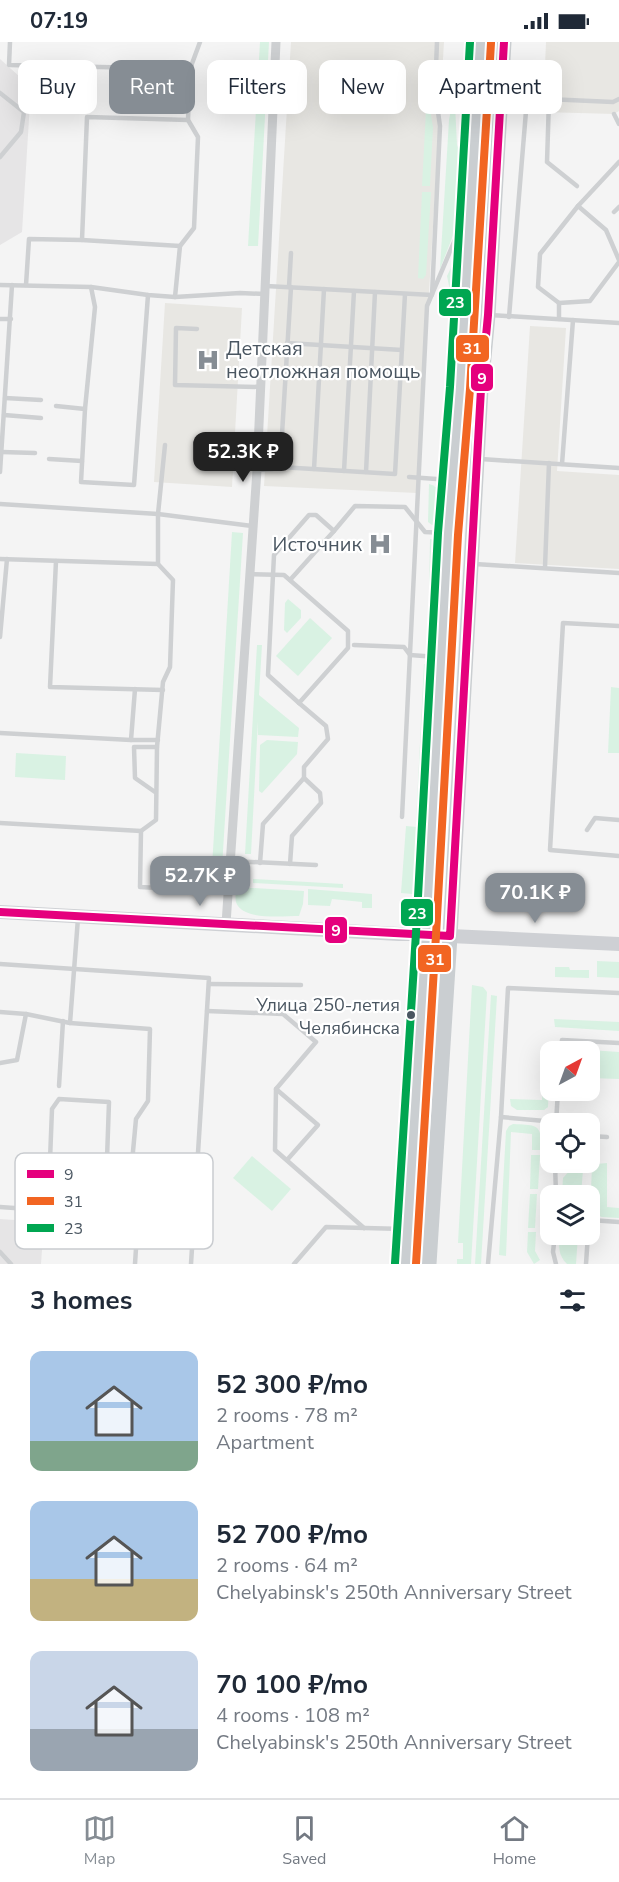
<!DOCTYPE html>
<meta charset="utf-8">
<style>
:root{--surface:#fff;--page:#f6f6f7;--text:#1f2937;--muted:#747a83;--line:#e0e1e3;--accent:#868d94}
body{margin:0;font-family:"Nunito Sans",sans-serif;background:var(--page);color:var(--text);height:100vh;display:flex;flex-direction:column;font-size:22px;white-space:nowrap}
*{box-sizing:border-box;margin:0}
p{font-size:20px;color:var(--muted)}
.icon{flex:none;width:33px;height:33px;fill:none;stroke:currentColor;stroke-width:2;stroke-linecap:round;stroke-linejoin:round}
.map{position:relative;height:1222px;overflow:hidden}
.details{display:flex;flex-direction:column;background:var(--surface);flex:1}
.details>*{flex:none}
.top-card{position:absolute;left:18px;top:18px;width:584px;height:54px;display:flex;gap:12px}
.needle{width:39px;rotate:41deg}
.buttons{position:absolute;left:540px;top:999px;display:grid;gap:12px}
.buttons a{display:grid;place-items:center;width:60px;height:60px;border-radius:12px;background:var(--surface);box-shadow:0 6px 24px #0002;font-size:30px}
.price{position:absolute;translate:-50% -51px;padding:0 14px;border-radius:12px;background:var(--accent);color:#fff;font-size:20px;line-height:39px;filter:drop-shadow(0 2px 3px #0008)}
.price::after{content:'';position:absolute;left:50%;top:36px;width:18px;height:14px;margin-left:-9px;background:inherit;clip-path:polygon(0 0,100% 0,50% 100%)}
.price.active{background:#222;color:#fff}
ul{padding:0;list-style:none}
li{display:flex;align-items:center;gap:18px;height:150px;padding:0 30px}
li span{display:grid;place-items:center;flex:none;width:168px;height:120px;border-radius:12px;color:#555}
li>.icon{margin-inline-start:auto}
span .icon{width:72px;height:72px;fill:#fffc;stroke-width:1}
li b{font-size:26px}
h2{display:flex;justify-content:space-between;align-items:center;height:72px;padding:0 30px;font-size:26px}
.tag{padding:0 21px;border-radius:12px;background:var(--surface);box-shadow:0 6px 24px #0002;font-size:21px;line-height:54px}
.tag.active{background:var(--accent);color:#fff}
.status{display:flex;justify-content:space-between;align-items:center;height:42px;padding:0 30px;background:var(--surface);direction:ltr}
.status svg{height:16px;fill:currentColor}
.tab-bar{display:flex;justify-content:space-around;align-items:center;height:84px;border-top:2px solid var(--line);background:var(--surface);font-size:16px;color:var(--muted)}
.tab-bar a{display:grid;justify-items:center;gap:3px}
.tab-bar .active{color:var(--accent)}
.map>svg:first-child{display:block}
.commercial{fill:#e8e7e3}
.education{fill:#e6e5e6}
.green{fill:#d9f2e3}
.lines{fill:none;stroke-linecap:round;stroke-linejoin:round}
.lane{stroke:#ced0d2;stroke-width:4.5}
.street{stroke:#ced0d2;stroke-width:9}
.secondary{stroke:#ced0d4;stroke-width:14}
.primary{stroke:#caced1;stroke-width:15}
.bus-1-casing{stroke:#fff;stroke-width:12}
.bus-2-casing{stroke:#fff;stroke-width:12}
.bus-3-casing{stroke:#fff;stroke-width:12}
.bus-1{stroke:#e5007d;stroke-width:8}
.bus-2{stroke:#f26522;stroke-width:8}
.bus-3{stroke:#00a651;stroke-width:8}
.bus-dot{fill:#4a5661;stroke:#fff;stroke-width:2}
.labels{text-anchor:middle;dominant-baseline:central;stroke-width:4.5;stroke-linejoin:round;paint-order:stroke}
.bus-label{font-size:18px;fill:#4a5661;stroke:#fff;text-anchor:end}
.poi-label{font-size:20px;fill:#4a5661;stroke:#fff;text-anchor:start}
.key{fill:#fff;stroke:#c9ccd0;stroke-width:1.5}
.key-label{font-size:16px;fill:#4a5661}
.line-badge{stroke:#fff;stroke-width:2}
.badge-label{font-size:16px;text-anchor:middle;font-weight:bold;fill:#fff}
</style>
<div class="status"><b>07:19</b><svg viewBox="0 0 49 12"><path d="M0 12V9h3v3zM5 12V6h3v6zM10 12V3h3v9zM15 12V0h3v12zM26 1h20v11H26zM47 4h2v5h-2z"/></svg></div>
<div class="map">
<svg width="619" height="1222" viewBox="0 0 619 1222">
<rect width="100%" height="100%" fill="#f4f4f4"/>
<g class="commercial">
<path d="M 291,0 L 444,0 L 417,451 L 264,444 Z"/>
<path d="M 546,0 L 619,0 L 619,69 L 614,72 L 543,70 Z"/>
<path d="M 165,261 L 242,266 L 232,445 L 154,440 Z"/>
<path d="M 530,284 L 566,286 L 557,429 L 619,433 L 619,527 L 515,521 Z"/>
</g>
<g class="education">
<path d="M 0,17 L 31,45 L 22,190 L 0,203 Z"/>
<path d="M 0,1177 L 44,1180 L 41,1222 L 0,1222 Z"/>
</g>
<g class="green">
<path d="M 260,0 L 269,0 L 258,204 L 248,204 Z"/>
<path d="M 427,49 L 433,85 L 430,144 L 422,144 Z"/>
<path d="M 452,62 L 455,62 L 457,103 L 463,121 L 459,178 L 440,227 L 449,78 Z"/>
<path d="M 422,150 L 431,150 L 426,233 L 423,237 L 418,236 Z"/>
<path d="M 464,199 L 446,431 L 440,433 L 439,428 L 450,267 L 450,249 L 447,234 Z"/>
<path d="M 429,442 C 449,447 449,481 432,483 L 428,480 Z"/>
<path d="M 232,490 L 243,491 L 222,825 L 212,825 Z"/>
<path d="M 430,497 L 436,497 L 441,500 L 441,510 L 435,515 L 432,603 L 436,607 L 436,610 L 428,611 Z"/>
<path d="M 288,557 L 301,568 L 301,576 L 287,591 L 284,588 L 285,561 Z"/>
<path d="M 310,576 L 332,596 L 298,634 L 276,614 Z"/>
<path d="M 257,603 L 262,603 L 259,653 L 299,686 L 298,695 L 258,693 L 258,679 L 251,812 L 245,812 Z"/>
<path d="M 424,622 L 434,624 L 434,632 L 430,634 L 422,781 L 416,780 Z"/>
<path d="M 611,645 L 619,646 L 619,711 L 608,711 Z"/>
<path d="M 267,698 L 298,700 L 297,712 L 262,751 L 259,749 L 260,703 Z"/>
<path d="M 16,711 L 66,714 L 65,738 L 15,735 Z"/>
<path d="M 406,784 L 428,786 L 423,853 L 401,851 Z"/>
<path d="M 253,837 L 343,842 L 343,846 L 253,841 Z"/>
<path d="M 236,845 L 304,849 L 303,862 L 299,874 C 283,874 248,878 238,864 C 234,859 236,851 236,845 Z"/>
<path d="M 308,847 L 372,852 L 372,866 L 362,866 L 362,860 L 332,857 L 330,864 L 308,863 Z"/>
<path d="M 597,919 L 619,920 L 619,936 L 597,935 Z"/>
<path d="M 555,925 L 569,925 L 570,928 L 589,928 L 589,936 L 555,935 Z"/>
<path d="M 472,943 L 483,945 L 487,950 L 471,1222 L 457,1222 L 457,1217 L 463,1217 L 463,1201 L 458,1201 Z"/>
<path d="M 491,953 L 497,954 L 481,1222 L 475,1222 Z"/>
<path d="M 554,977 L 619,980 L 619,989 L 555,985 Z"/>
<path d="M 574,1007 L 619,1010 L 619,1037 L 590,1036 L 590,1010 L 574,1009 Z"/>
<path d="M 543,1040 L 549,1043 L 548,1065 L 544,1068 L 517,1068 L 511,1064 L 510,1057 L 542,1058 Z"/>
<path d="M 513,1082 C 537,1083 543,1082 540,1108 L 532,1108 L 532,1092 L 511,1090 L 506,1214 L 499,1213 L 506,1089 L 509,1084 Z"/>
<path d="M 531,1113 L 540,1113 L 538,1147 L 530,1147 Z"/>
<path d="M 252,1114 L 291,1147 L 272,1169 L 233,1136 Z"/>
<path d="M 607,1121 L 607,1165 L 619,1166 L 619,1176 L 602,1175 L 590,1171 L 592,1124 L 596,1122 Z"/>
<path d="M 575,1127 L 583,1128 L 581,1153 L 562,1153 L 563,1136 L 570,1128 Z"/>
<path d="M 530,1152 L 537,1152 L 535,1186 L 528,1186 Z"/>
<path d="M 528,1190 L 536,1190 L 535,1209 L 540,1218 L 534,1222 L 527,1210 Z"/>
<path d="M 559,1193 L 578,1193 L 576,1222 L 567,1222 C 558,1213 559,1205 559,1193 Z"/>
</g>
<g class="lines">
<g class="lane">
<path d="M 10,0 L 9,23 L 190,27"/>
<path d="M 0,51 L 24,70 L 21,90 L 0,115"/>
<path d="M 503,55 L 613,60 L 619,57"/>
<path d="M 549,58 L 547,120 L 577,144"/>
<path d="M 614,72 L 619,82"/>
<path d="M 619,120 L 578,164 L 540,212 L 538,245 L 559,261 L 590,259 L 619,220"/>
<path d="M 578,164 L 606,188 L 619,218"/>
<path d="M 614,170 L 619,165"/>
<path d="M 82,198 L 87,75 L 188,78"/>
<path d="M 0,243 L 91,245 L 148,253 L 175,255 L 240,251 L 265,252"/>
<path d="M 26,243 L 29,197 L 82,198 L 180,204"/>
<path d="M 266,244 L 432,253 L 440,84 L 435,49 L 437,0"/>
<path d="M 91,245 L 95,265 L 85,367 L 81,440 L 134,443 L 148,253"/>
<path d="M 289,245 L 291,211"/>
<path d="M 291,245 L 280,425 L 395,432 L 405,252"/>
<path d="M 175,255 L 180,204 L 194,186 L 198,95 L 188,78 L 190,27 L 200,0"/>
<path d="M 559,261 L 559,277"/>
<path d="M 490,273 L 619,281"/>
<path d="M 509,275 L 527,57"/>
<path d="M 0,277 L 11,277"/>
<path d="M 197,287 L 176,286 L 175,343 L 261,345"/>
<path d="M 287,301 L 402,308"/>
<path d="M 5,356 L 41,358"/>
<path d="M 56,364 L 85,367"/>
<path d="M 4,373 L 41,376"/>
<path d="M 2,410 L 35,411"/>
<path d="M 49,417 L 82,419"/>
<path d="M 481,417 L 619,426"/>
<path d="M 562,422 L 573,278"/>
<path d="M 314,427 L 324,247"/>
<path d="M 258,428 L 273,427"/>
<path d="M 344,429 L 354,249"/>
<path d="M 0,430 L 12,243"/>
<path d="M 366,430 L 375,250"/>
<path d="M 409,435 L 450,438"/>
<path d="M 0,462 L 158,472 L 252,484"/>
<path d="M 334,489 L 355,464 L 405,465 L 425,490 L 445,491"/>
<path d="M 0,517 L 158,522"/>
<path d="M 56,519 L 50,645 L 163,648"/>
<path d="M 475,522 L 619,531"/>
<path d="M 545,525 L 549,421"/>
<path d="M 249,532 L 284,533 L 348,589 L 348,606 L 299,661 L 326,684 L 328,697 L 304,725 L 304,736 L 320,751 L 321,761 L 292,794 L 290,822"/>
<path d="M 290,538 L 334,489 L 316,473 L 309,473 L 274,513 L 268,633 L 299,661"/>
<path d="M 619,584 L 563,581 L 550,808 L 619,814"/>
<path d="M 0,595 L 7,517"/>
<path d="M 354,603 L 404,605 L 410,613 L 437,615"/>
<path d="M 0,691 L 131,698 L 158,698"/>
<path d="M 131,698 L 135,647"/>
<path d="M 155,750 L 135,736 L 134,705 L 157,705"/>
<path d="M 402,775 L 427,264 L 465,174"/>
<path d="M 0,781 L 141,789 L 156,778 L 157,705 L 163,640 L 170,625 L 173,538 L 158,522 L 158,472 L 165,403"/>
<path d="M 587,788 L 595,776 L 619,778"/>
<path d="M 141,789 L 140,845 L 228,850"/>
<path d="M 230,819 L 316,823"/>
<path d="M 260,821 L 263,782 L 304,736"/>
<path d="M 0,922 L 209,936 L 191,1222"/>
<path d="M 209,942 L 301,943"/>
<path d="M 207,969 L 283,972 L 316,1000 L 276,1047 L 275,1108 L 364,1186"/>
<path d="M 0,970 L 26,972 L 70,981 L 150,987 L 148,1059 L 136,1077 L 127,1174 L 137,1191 L 135,1222"/>
<path d="M 70,981 L 78,876"/>
<path d="M 561,1010 L 562,998 L 619,1001"/>
<path d="M 0,1021 L 17,1018 L 26,972"/>
<path d="M 59,1044 L 63,979"/>
<path d="M 276,1047 L 318,1083 L 287,1118"/>
<path d="M 501,1075 L 556,1080"/>
<path d="M 556,1082 L 558,1048"/>
<path d="M 590,1094 L 607,1095"/>
<path d="M 555,1120 L 556,1154"/>
<path d="M 0,1165 L 127,1174"/>
<path d="M 48,1169 L 52,1067 L 59,1057 L 109,1060 L 105,1173"/>
<path d="M 590,1178 L 619,1180"/>
<path d="M 137,1191 L 193,1195"/>
<path d="M 555,1192 L 553,1210 L 556,1222"/>
<path d="M 0,1210 L 11,1222"/>
<path d="M 294,1222 L 326,1185 L 404,1187"/>
<path d="M 488,1222 L 501,1075 L 508,946 L 619,951"/>
<path d="M 586,1222 L 588,1192"/>
</g>
<path class="street" d="M 226,882 L 257,428 L 276,0"/>
<g class="secondary">
<path d="M 0,870 L 399,892 L 426,892"/>
<path d="M 450,894 L 619,902"/>
</g>
<g class="primary">
<path d="M 405,1222 L 426,892 L 448,492 L 460,346 L 481,0"/>
<path d="M 429,1222 L 450,894 L 481,347 L 488,273 L 504,0"/>
</g>
<g class="bus-1-casing">
<path id="bus-1" d="M 0,870 L 450,894 L 481,347 L 488,273 L 504,0"/>
</g>
<g class="bus-2-casing">
<path id="bus-2" d="M 416,1222 L 436,893 L 458,493 L 470,347 L 491,1"/>
</g>
<g class="bus-3-casing">
<path id="bus-3" d="M 395,1221 L 416,891 L 438,491 L 450,345 L 470,0"/>
</g>
<use href="#bus-1" class="bus-1"/>
<use href="#bus-2" class="bus-2"/>
<use href="#bus-3" class="bus-3"/>
</g>
<defs>
<g id="hospital-bare" transform="scale(1.8)"><path d="M-5-5h3v3.5h4V-5h3V5h-3V1.5h-4V5h-3Z" fill="#868d94" stroke="#fff" stroke-width="2.5" paint-order="stroke"/></g>
</defs>
<g fill-rule="evenodd">
<use href="#hospital-bare" x="208" y="318"/>
<use href="#hospital-bare" x="380" y="502"/>
</g>
<circle class="bus-dot" cx="411" cy="973" r="5"/>
<g class="labels">
<g class="bus-label">
<text x="400" y="963">Улица 250-летия<tspan x="400" dy="23">Челябинска</tspan></text>
</g>
<g class="poi-label">
<text x="226" y="306">Детская<tspan x="226" dy="23">неотложная помощь</tspan></text>
<text x="362" y="502" text-anchor="end">Источник</text>
</g>
</g>
<rect x="15" y="1111" width="198" height="96" rx="9" class="key"/>
<rect x="27" y="1128" width="27" height="8" fill="#e5007d"/>
<rect x="27" y="1155" width="27" height="8" fill="#f26522"/>
<rect x="27" y="1182" width="27" height="8" fill="#00a651"/>
<g class="key-label">
<text x="64" y="1138">9</text>
<text x="64" y="1165">31</text>
<text x="64" y="1192">23</text>
</g>
<g class="line-badge">
<rect x="438" y="246" width="34" height="29" rx="6" fill="#00a651"/>
<rect x="455" y="292" width="35" height="29" rx="6" fill="#f26522"/>
<rect x="470" y="321" width="24" height="29" rx="6" fill="#e5007d"/>
<rect x="400" y="856" width="34" height="29" rx="6" fill="#00a651"/>
<rect x="324" y="874" width="24" height="28" rx="6" fill="#e5007d"/>
<rect x="417" y="902" width="35" height="29" rx="6" fill="#f26522"/>
</g>
<g class="badge-label">
<text x="455" y="266">23</text>
<text x="472" y="312">31</text>
<text x="482" y="342">9</text>
<text x="417" y="877">23</text>
<text x="336" y="894">9</text>
<text x="435" y="923">31</text>
</g>
</svg>
<div class="buttons">
<a><svg class="needle" viewBox="-14 -14 28 28"><path d="M0-13l5 13h-10z" fill="#e53935"/><path d="M0 13l5-13h-10z" fill="#747a83"/></svg></a>
<a><svg class="icon" aria-label="locate" viewBox="0 0 24 24"><circle cx="12" cy="12" r="6"/><path d="M12 2v4M12 18v4M2 12h4M18 12h4"/></svg></a>
<a><svg class="icon" aria-label="layers" viewBox="0 0 24 24"><path d="M12 4l9 5-9 5-9-5zM3 14l9 5 9-5"/></svg></a>
</div>
<b class="price active" style="left:243px;top:441px">52.3K ₽</b>
<b class="price" style="left:200px;top:865px">52.7K ₽</b>
<b class="price" style="left:535px;top:882px">70.1K ₽</b>
<div class="top-card">
<a class="tag">Buy</a>
<a class="tag active">Rent</a>
<a class="tag">Filters</a>
<a class="tag">New</a>
<a class="tag">Apartment</a>
</div>
</div>
<section class="details">
<h2>3 homes<svg class="icon" aria-label="filters" viewBox="0 0 24 24"><path d="M4 7h16M4 17h16"/><circle cx="9" cy="7" r="2"/><circle cx="15" cy="17" r="2"/></svg></h2>
<ul>
<li><span style="background:linear-gradient(#a9c7e8 75%,#7fa58c 0)"><svg class="icon" aria-label="home" viewBox="0 0 24 24"><path d="M3 11l9-7 9 7M6 9v11h12V9"/></svg></span><div><b>52 300 ₽/mo</b><p>2 rooms · 78 m²</p><p>Apartment</p></div></li>
<li><span style="background:linear-gradient(#a9c7e8 65%,#c2b280 0)"><svg class="icon" aria-label="home" viewBox="0 0 24 24"><path d="M3 11l9-7 9 7M6 9v11h12V9"/></svg></span><div><b>52 700 ₽/mo</b><p>2 rooms · 64 m²</p><p>Chelyabinsk's 250th Anniversary Street</p></div></li>
<li><span style="background:linear-gradient(#c9d6e8 65%,#9aa5b1 0)"><svg class="icon" aria-label="home" viewBox="0 0 24 24"><path d="M3 11l9-7 9 7M6 9v11h12V9"/></svg></span><div><b>70 100 ₽/mo</b><p>4 rooms · 108 m²</p><p>Chelyabinsk's 250th Anniversary Street</p></div></li>
</ul>
</section>
<nav class="tab-bar">
<a class="active"><svg class="icon" aria-label="map" viewBox="0 0 24 24"><path d="M3 6l6-2 6 2 6-2v14l-6 2-6-2-6 2zM9 4v14M15 6v14"/></svg>Map</a>
<a><svg class="icon" aria-label="saved" viewBox="0 0 24 24"><path d="M7 4h10v16l-5-4-5 4z"/></svg>Saved</a>
<a><svg class="icon" aria-label="home" viewBox="0 0 24 24"><path d="M3 11l9-7 9 7M6 9v11h12V9"/></svg>Home</a>
</nav>
